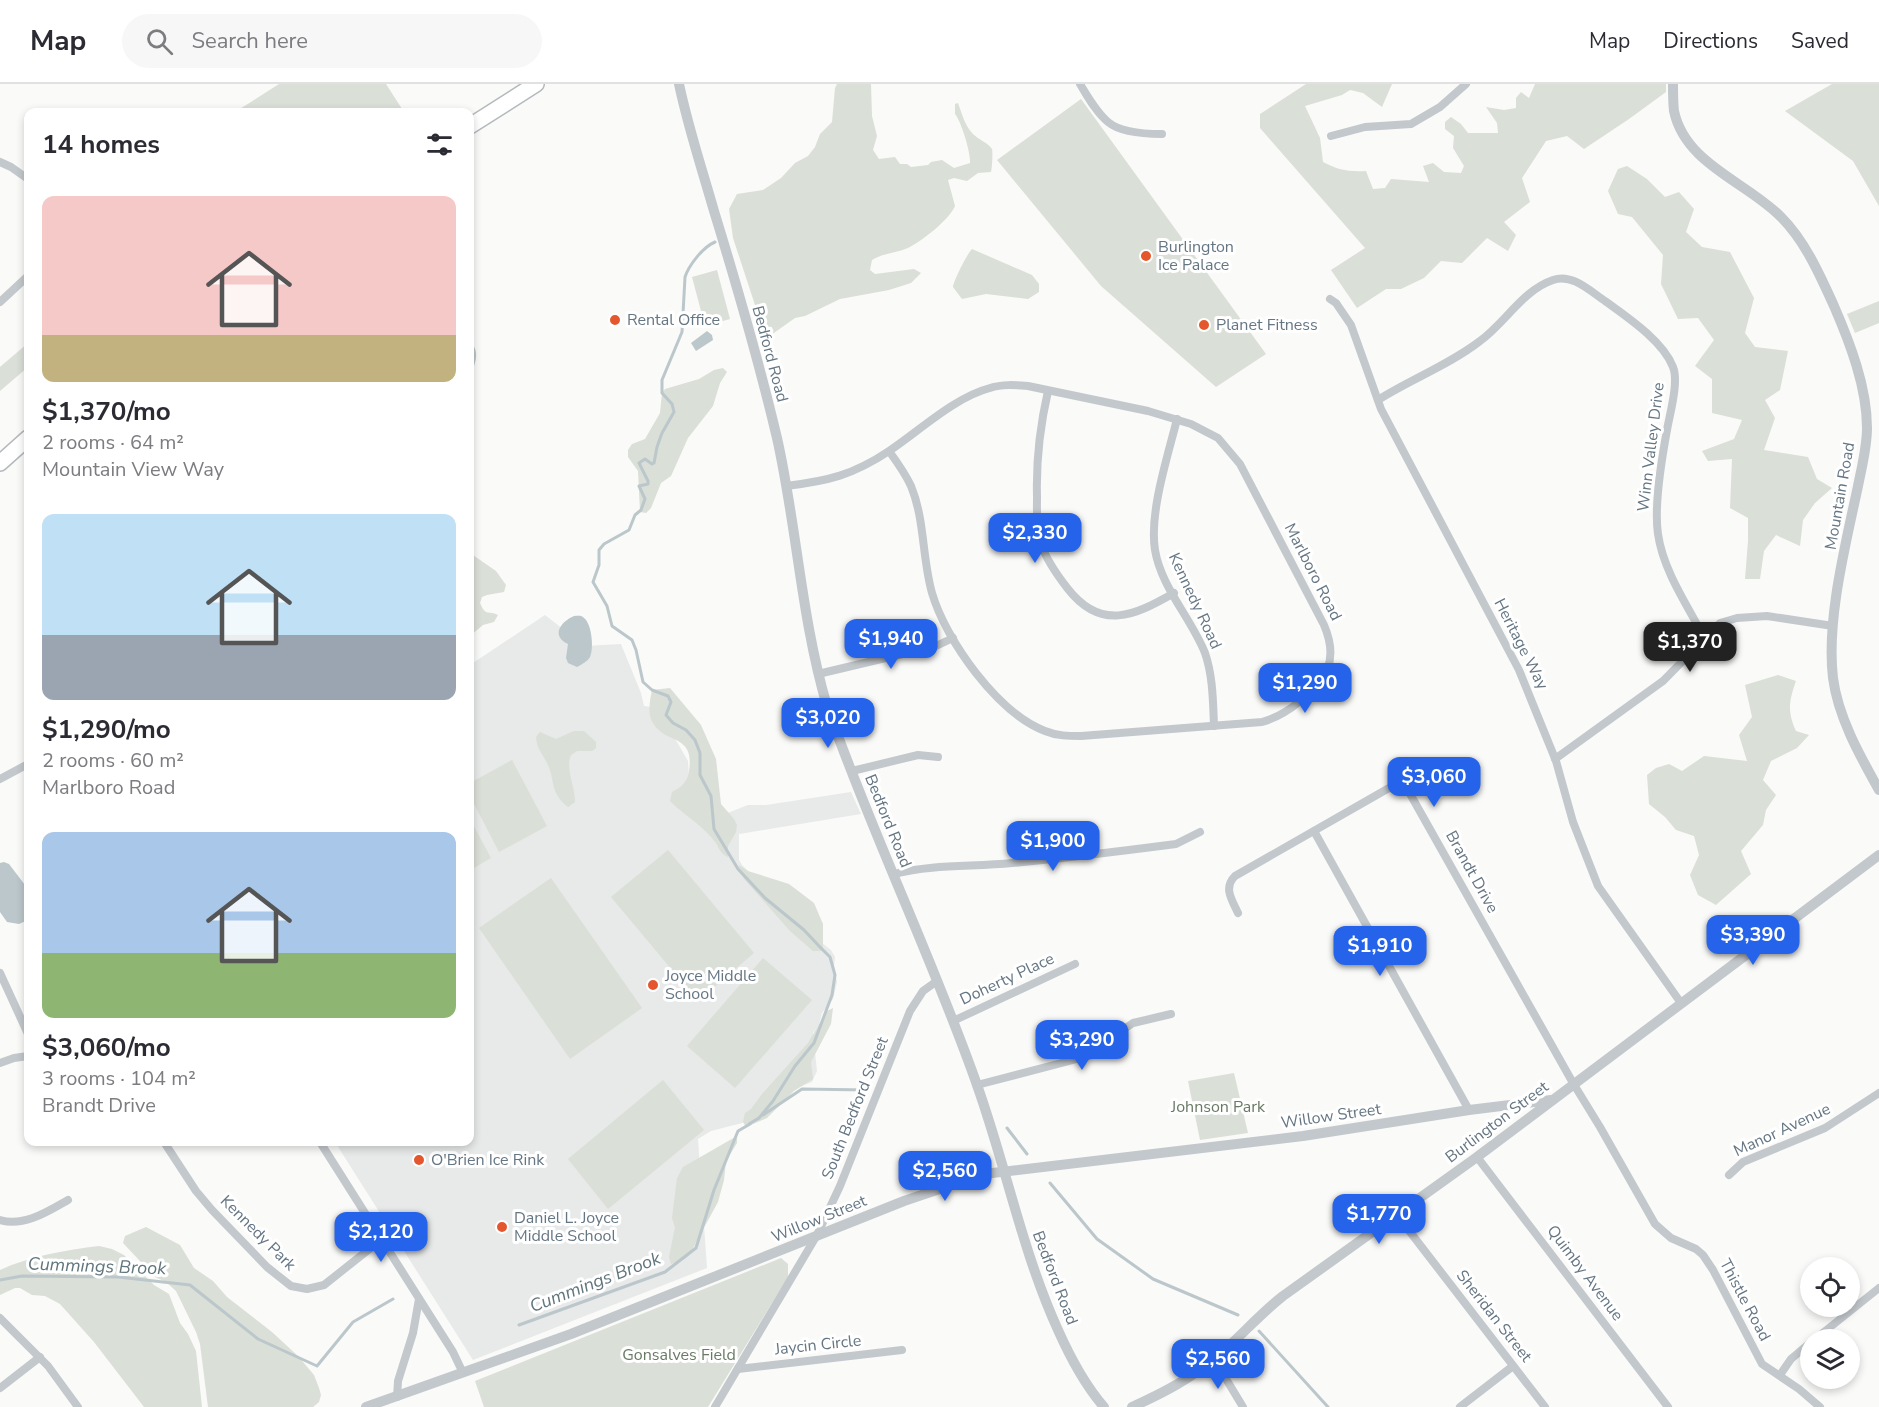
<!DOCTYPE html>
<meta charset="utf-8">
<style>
:root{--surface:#fff;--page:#f7f7f7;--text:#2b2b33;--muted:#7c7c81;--line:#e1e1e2;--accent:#2563eb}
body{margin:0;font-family:"Nunito Sans",sans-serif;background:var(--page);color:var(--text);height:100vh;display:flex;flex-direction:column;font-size:22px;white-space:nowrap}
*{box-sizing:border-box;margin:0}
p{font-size:20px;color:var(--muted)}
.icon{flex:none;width:33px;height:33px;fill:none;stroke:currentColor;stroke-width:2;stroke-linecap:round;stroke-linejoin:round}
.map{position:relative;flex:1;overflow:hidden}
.sheet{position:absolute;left:24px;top:24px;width:450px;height:1038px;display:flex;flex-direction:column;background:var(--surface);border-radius:12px;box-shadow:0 3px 9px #0003}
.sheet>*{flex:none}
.fabs{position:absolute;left:1800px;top:1173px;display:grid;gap:12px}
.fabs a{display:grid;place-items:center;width:60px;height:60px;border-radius:50%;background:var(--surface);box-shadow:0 3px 9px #0003;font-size:30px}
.price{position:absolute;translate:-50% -51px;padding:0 14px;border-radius:12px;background:var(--accent);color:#fff;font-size:20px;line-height:39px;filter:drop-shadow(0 2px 3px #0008)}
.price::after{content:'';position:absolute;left:50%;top:36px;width:18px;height:14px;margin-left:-9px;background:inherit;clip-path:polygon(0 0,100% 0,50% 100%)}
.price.selected{background:#222;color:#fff}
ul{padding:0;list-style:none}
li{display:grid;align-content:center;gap:12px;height:318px;padding:0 18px}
li span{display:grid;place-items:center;height:186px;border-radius:12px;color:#555}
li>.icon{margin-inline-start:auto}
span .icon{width:108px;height:108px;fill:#fffc;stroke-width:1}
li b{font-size:26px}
h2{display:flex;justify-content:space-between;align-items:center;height:72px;padding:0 18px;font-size:26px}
header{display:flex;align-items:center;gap:36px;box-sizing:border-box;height:84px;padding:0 30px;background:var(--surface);border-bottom:2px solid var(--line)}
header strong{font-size:28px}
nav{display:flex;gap:33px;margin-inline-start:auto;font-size:21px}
.search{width:420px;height:54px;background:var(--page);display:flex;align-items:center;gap:15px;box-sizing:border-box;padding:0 21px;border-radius:33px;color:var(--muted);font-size:22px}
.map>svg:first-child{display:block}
.built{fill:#e8e9e9}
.green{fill:#dadfd7}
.water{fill:#bbc7cb}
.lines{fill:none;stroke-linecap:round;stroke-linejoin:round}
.stream{stroke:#bbc7cb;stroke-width:3}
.trunk-casing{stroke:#b4b9bd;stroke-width:18}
.minor{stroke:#c3c8cc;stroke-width:8}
.tertiary{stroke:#c3c8cc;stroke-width:10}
.trunk{stroke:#fff;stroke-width:15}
.poi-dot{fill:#e4572e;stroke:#fff;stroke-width:2}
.labels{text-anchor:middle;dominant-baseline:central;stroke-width:6;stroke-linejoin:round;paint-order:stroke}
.poi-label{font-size:16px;fill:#657683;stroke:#fff;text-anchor:start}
.street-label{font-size:16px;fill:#657683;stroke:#fff}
.park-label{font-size:16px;fill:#687a64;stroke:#fff}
.water-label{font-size:18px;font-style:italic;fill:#60757c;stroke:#fff}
</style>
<header>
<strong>Map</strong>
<div class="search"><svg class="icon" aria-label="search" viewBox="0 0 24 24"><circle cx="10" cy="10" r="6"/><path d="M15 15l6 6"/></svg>Search here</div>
<nav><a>Map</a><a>Directions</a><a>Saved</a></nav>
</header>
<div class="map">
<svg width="1879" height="1323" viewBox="0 0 1879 1323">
<rect width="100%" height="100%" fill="#fafaf8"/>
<path class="built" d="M 545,531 L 585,562 L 621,560 L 641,609 L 644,622 L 652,623 L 677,658 L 688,677 L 689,694 L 712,735 L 748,721 L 766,721 L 851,708 L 861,730 L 739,750 L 739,776 L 742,781 L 817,855 L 831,866 L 835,873 L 834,883 L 837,898 L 833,915 L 822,929 L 819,941 L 813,949 L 817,987 L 812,998 L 789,1007 L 746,1038 L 711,1047 L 698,1055 L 707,1184 L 473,1276 L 335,1058 L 470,1058 L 470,581 Z"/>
<g class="green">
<path d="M 279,0 L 386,0 L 404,28 L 235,28 Z"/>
<path d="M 837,0 L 871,0 L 872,32 L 877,52 L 873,66 L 879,75 L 895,73 L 900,80 L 907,80 L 911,83 L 928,81 L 931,78 L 942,76 L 954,84 L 970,79 C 971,69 961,37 955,30 L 955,20 L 958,19 C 962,30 965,42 973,50 C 979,56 987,58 992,65 C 993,68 992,85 991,88 L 978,89 L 967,97 L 954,94 L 948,96 L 955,122 C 949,136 922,157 908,164 C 896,169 883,169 872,176 L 870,186 L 875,190 L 914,185 L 921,189 L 911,199 L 889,206 L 840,215 L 805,232 L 795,234 L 771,251 L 761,251 L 756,224 L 733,154 L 729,125 L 737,110 L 763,106 L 781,94 L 795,79 L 808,72 L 815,63 L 820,50 L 832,38 L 835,4 Z"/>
<path d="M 1306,0 L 1392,0 L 1382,23 L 1363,9 L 1350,6 L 1342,11 L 1305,22 L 1320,54 L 1323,78 C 1338,86 1349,88 1366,87 L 1373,105 L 1385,104 L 1391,95 L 1429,98 L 1423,82 L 1433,79 L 1444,88 L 1461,89 L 1464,82 L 1453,64 L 1454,52 L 1445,45 L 1445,38 L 1451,33 L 1461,40 L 1468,49 L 1498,49 L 1497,39 L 1486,23 L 1504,26 L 1516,24 L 1516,14 L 1521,8 L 1529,14 L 1535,0 L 1666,0 L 1666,8 L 1629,35 L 1584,65 L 1567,52 L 1546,57 L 1522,94 L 1530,118 L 1504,138 L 1516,151 L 1508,167 L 1487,154 L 1462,179 L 1441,177 L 1424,194 L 1401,205 L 1386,205 L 1357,224 L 1331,186 L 1365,164 L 1260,44 L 1260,30 Z"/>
<path d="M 1832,0 L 1879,0 L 1879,122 L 1853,77 L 1785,27 Z"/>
<path d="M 1081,15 L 1266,270 L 1216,303 L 1101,202 L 997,76 Z"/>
<path d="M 1627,82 L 1647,95 L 1665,113 L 1679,108 L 1694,125 L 1686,148 L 1702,163 L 1730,168 L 1754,214 L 1745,249 L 1755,263 L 1788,267 L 1780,306 L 1765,316 L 1775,334 L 1764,366 L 1808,373 L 1817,395 L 1832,404 L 1815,419 L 1803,436 L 1800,462 L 1776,451 L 1764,467 L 1760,495 L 1745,495 L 1748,457 L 1748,434 L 1730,424 L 1732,375 L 1708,377 L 1702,367 L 1734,355 L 1742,336 L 1712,329 L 1712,295 L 1695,282 L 1714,256 L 1698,234 L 1678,235 L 1661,200 L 1663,171 L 1632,133 L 1618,130 L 1608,107 L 1618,85 Z"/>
<path d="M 972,165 L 1032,191 L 1039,200 L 1039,208 L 1028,215 L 986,210 L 962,215 L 953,203 C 954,196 967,170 972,165 Z"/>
<path d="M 717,186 L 730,235 L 705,242 L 692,193 Z"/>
<path d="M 1879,217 L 1879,239 L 1855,249 L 1847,230 Z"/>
<path d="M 28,259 L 28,283 L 0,307 L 0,283 Z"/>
<path d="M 723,284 L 727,288 L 720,299 L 713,322 L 688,354 L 671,392 L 661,399 L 651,424 L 646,429 L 640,428 L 638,387 L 628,373 L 628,366 L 632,360 L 645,355 L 660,329 L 662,309 L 665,305 L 699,295 L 714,286 Z"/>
<path d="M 470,469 L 496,487 L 506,501 L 504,508 L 487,511 L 482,513 L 480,519 C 486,533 488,526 498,531 L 494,538 L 483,541 L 470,552 Z"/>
<path d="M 1778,591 L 1796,597 C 1789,617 1787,627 1796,647 L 1809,651 L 1797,664 L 1771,677 L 1763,696 L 1776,711 L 1766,726 L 1763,741 L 1741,767 L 1751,790 L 1716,821 L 1698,811 L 1690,791 L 1699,771 L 1694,752 L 1676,746 L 1665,733 L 1649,720 L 1647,691 L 1656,684 L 1669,680 L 1682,687 L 1704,672 L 1747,677 L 1739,651 L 1752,633 L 1745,601 Z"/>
<path d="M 670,604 L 701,641 L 716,675 L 721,720 L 734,735 L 737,741 L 736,748 L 728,762 L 728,773 C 721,770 720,766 716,759 C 704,742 685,732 670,717 L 672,708 C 681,704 688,697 689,687 C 695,649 666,661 653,639 C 647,630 650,616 652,606 Z"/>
<path d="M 574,647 L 584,647 L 596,658 L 596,664 L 592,667 L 577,667 L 571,671 C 565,684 575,702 575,718 L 568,723 C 549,708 556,697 547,679 C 542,669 537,665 536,653 L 540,648 L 556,655 Z"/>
<path d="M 512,676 L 547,742 L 499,768 L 470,712 L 470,699 Z"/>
<path d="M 470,735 L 491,774 L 470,786 Z"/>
<path d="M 668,766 L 754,869 L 698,917 L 611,813 Z"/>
<path d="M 739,781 L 748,787 L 789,800 L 814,819 L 823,840 L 823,867 L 813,867 L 790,847 L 745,796 L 740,789 Z"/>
<path d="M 551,794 L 642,924 L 570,975 L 479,844 Z"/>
<path d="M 763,874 L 812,916 L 735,1004 L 687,962 Z"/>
<path d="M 833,924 L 831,940 L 811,978 L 813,995 L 794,1007 L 767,1034 L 746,1043 L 743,1038 L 745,1029 L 751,1025 L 762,1010 L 808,959 L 827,927 Z"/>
<path d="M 1234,989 L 1248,1049 L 1200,1056 L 1188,997 Z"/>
<path d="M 663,996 L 704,1046 L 608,1125 L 568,1075 Z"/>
<path d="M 737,1052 L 737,1059 L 726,1077 L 724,1096 L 718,1118 L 689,1171 L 685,1175 L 671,1180 L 669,1173 L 675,1143 L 672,1134 L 677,1094 L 683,1083 Z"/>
<path d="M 146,1143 L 180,1161 L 194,1184 L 213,1197 L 227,1213 L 272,1248 L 298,1272 L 314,1291 L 319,1304 L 321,1311 L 319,1318 L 313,1323 L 208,1323 L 200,1260 L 196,1248 L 176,1207 L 166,1198 L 155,1193 L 123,1159 L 125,1152 Z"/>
<path d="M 99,1162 L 112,1165 L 124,1171 L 154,1201 L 169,1210 L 180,1239 L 188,1250 L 196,1267 L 202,1323 L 144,1323 L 94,1258 L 60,1220 L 45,1212 L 32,1211 L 20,1204 L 15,1204 L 0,1211 L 0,1186 C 30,1172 66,1166 99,1162 Z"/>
<path d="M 781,1174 L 788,1180 L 788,1193 L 708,1323 L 484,1323 L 475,1297 Z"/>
</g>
<g class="water">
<path d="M 707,247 L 712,251 L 713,256 L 696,267 L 691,259 Z"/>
<path d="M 470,258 C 480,266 476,280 470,291 Z"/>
<path d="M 574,532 C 579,532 581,531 584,534 C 592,540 594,565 590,573 C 587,578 582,580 577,583 L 568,579 L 566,574 L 568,560 C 551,552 560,538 574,532 Z"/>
<path d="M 4,778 L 9,780 L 28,805 L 28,836 L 19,840 L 7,838 L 0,828 L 0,779 Z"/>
</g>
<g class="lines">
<g class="stream">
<path d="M 715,158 C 703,163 689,181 685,193 L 682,248 L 662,296 L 662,309 L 672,320 L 674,328 L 662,349 L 657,363 L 654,379 L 652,380 L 645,375 L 639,379 L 648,397 L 648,400 L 639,402 L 645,415 L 641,426 L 635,431 L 629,446 L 604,460 L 599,466 L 599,481 L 593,498 L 607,522 L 612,542 L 632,556 L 636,566 L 643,598 L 652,606 L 668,612 L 671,618 L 666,631 L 673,639 L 686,646 L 695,656 L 700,669 L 700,691 L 711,712 L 714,745 L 738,785 L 765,814 L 804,846 L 819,862 L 830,873 L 835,891 L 832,911 L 814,959 L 795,982 L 773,1017 L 759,1034 L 749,1040"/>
<path d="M 763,1031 L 802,1005 L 867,1006"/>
<path d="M 1007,1044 L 1027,1070"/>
<path d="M 1050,1099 L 1097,1155 L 1153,1195 L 1238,1231"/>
<path d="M 0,1196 L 22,1192 L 118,1193 L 190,1201 L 258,1255 L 317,1282 L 353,1238 L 393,1215"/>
<path d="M 519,1241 L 665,1188 L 696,1164 L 714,1106 L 738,1047 L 750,1040"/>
<path d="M 1259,1247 L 1328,1323"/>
</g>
<g class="trunk-casing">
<g id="trunk">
<path d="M 470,42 L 536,0"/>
<path d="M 0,379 L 28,354"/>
</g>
</g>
<g class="minor">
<path d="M 1080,0 C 1088,13 1096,28 1108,38 C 1121,49 1146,50 1162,50"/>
<path d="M 1331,52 L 1365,43 L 1411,40 L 1440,23 L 1466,0"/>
<path d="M 0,78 L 11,83 L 28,95"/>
<path d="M 1330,215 L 1336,219 L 1351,241 L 1381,325 L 1519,586 L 1556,677 L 1573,738 L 1598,802 L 1681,919"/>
<path d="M 0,218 L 28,192"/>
<path d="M 1048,307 C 1040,342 1036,375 1037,412 C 1037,427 1036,443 1040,458 C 1046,475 1057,491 1068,505 C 1101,547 1134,532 1174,509"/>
<path d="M 1378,316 C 1411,295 1449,281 1480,257 C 1505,239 1523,206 1553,196 C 1572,189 1590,207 1605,217 C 1627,233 1663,257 1673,283 C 1679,298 1670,329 1667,346 C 1662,373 1654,424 1658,450 C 1663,486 1687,521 1704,553"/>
<path d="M 1177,335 C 1168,372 1149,428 1155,466 C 1161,503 1191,534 1205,569 C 1213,592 1213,618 1214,642"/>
<path d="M 786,402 C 828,397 853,391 889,367 C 897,378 905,389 911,402 C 925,436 922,474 932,509 C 946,557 998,629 1045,647 C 1057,652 1069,652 1081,652 L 1262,638 C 1276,634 1288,627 1299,618 C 1327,596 1339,576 1324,541 L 1240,380 L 1218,354 L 1191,340 L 1148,327 L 1028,302 C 1015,301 1002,300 990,304 C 955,313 919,347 889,367"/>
<path d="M 818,590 L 936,562 L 953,554"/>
<path d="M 1555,675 L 1663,597 L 1720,539 L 1737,534 L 1767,532 L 1833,542"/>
<path d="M 852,687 L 918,671 L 938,673"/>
<path d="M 0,695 L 28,680"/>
<path d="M 1314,747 L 1469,1026"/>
<path d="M 894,790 C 933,780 972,783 1012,779 C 1067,774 1122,767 1176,760 L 1200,748"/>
<path d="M 1238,829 C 1232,816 1223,804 1235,792 L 1389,704 L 1401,703 L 1409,708 L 1573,999 L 1600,1043 L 1655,1140 L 1671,1154 L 1696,1165 L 1703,1171 L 1713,1186 L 1762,1280 L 1799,1305 L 1820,1323"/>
<path d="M 0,889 L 28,950"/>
<path d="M 953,937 L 1075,880"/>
<path d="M 0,979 L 14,974 L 28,972"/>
<path d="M 977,1001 L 1092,971 L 1118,949 L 1133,939 L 1171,930"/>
<path d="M 164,1058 L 196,1107 L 212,1126 L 267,1183 L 291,1202 L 307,1205 L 324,1201 L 382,1155"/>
<path d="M 320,1058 L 453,1268 L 463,1289"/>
<path d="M 1477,1073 L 1668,1323"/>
<path d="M 1729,1091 L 1743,1078 L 1825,1044 L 1879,1009"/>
<path d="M 1397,1131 L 1545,1323"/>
<path d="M 0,1136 C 24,1143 47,1128 68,1116"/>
<path d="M 0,1234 L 48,1282 L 78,1323"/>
<path d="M 1814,1256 L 1879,1204"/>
<path d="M 1214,1275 L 1243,1323"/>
<path d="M 738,1285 L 902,1266"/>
<path d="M 1780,1291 L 1791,1275 L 1810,1259"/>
<path d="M 0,1304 L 40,1273"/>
<path d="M 397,1313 L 398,1297 L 413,1249 L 419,1215"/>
<path d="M 715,1323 L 817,1151 L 840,1102 L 910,927 L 923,907 L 937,897"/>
<path d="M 1460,1323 L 1513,1282"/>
</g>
<g class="tertiary">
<path d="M 679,0 C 688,43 702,85 714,127 C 737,202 759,278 777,354 C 797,443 801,534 827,622 C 872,750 932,873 977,1001 C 1006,1082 1022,1167 1058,1246 C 1070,1273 1084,1300 1104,1323"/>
<path d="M 1673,0 C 1673,9 1673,18 1674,27 C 1685,80 1747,98 1781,133 C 1805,157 1820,191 1834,222 C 1850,259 1867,303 1867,344 C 1867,363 1862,382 1858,402 C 1846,459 1826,536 1833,594 C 1838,633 1860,672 1879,706"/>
<path d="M 366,1323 L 571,1250 L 904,1117 L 984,1090 L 1303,1052 L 1469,1026 L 1551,1016"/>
<path d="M 1132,1323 C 1163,1309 1192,1294 1219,1271 C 1241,1252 1260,1230 1283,1212 L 1477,1073 L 1879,771"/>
</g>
<use href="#trunk" class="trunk"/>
</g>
<g class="poi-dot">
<circle cx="1146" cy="172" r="6"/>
<circle cx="615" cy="236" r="6"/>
<circle cx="1204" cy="241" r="6"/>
<circle cx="653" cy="901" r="6"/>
<circle cx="419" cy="1076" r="6"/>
<circle cx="502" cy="1143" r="6"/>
</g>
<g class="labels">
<g class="poi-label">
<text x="1158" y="163">Burlington<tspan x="1158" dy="18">Ice Palace</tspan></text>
<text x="627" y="236">Rental Office</text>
<text x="1216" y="241">Planet Fitness</text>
<text x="665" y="892">Joyce Middle<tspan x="665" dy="18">School</tspan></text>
<text x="431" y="1076">O'Brien Ice Rink</text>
<text x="514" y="1134">Daniel L. Joyce<tspan x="514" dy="18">Middle School</tspan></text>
</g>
<g class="street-label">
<text transform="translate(770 270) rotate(75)">Bedford Road</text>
<text transform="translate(1651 363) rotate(-83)">Winn Valley Drive</text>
<text transform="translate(1840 412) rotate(-80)">Mountain Road</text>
<text transform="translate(1313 488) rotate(63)">Marlboro Road</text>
<text transform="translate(1195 517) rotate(65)">Kennedy Road</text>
<text transform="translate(1521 560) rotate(63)">Heritage Way</text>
<text transform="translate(888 737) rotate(68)">Bedford Road</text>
<text transform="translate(1472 788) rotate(61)">Brandt Drive</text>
<text transform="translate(1007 895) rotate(-25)">Doherty Place</text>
<text transform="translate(855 1024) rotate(-68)">South Bedford Street</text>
<text transform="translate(1331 1032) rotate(-8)">Willow Street</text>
<text transform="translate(1497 1038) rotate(-37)">Burlington Street</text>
<text transform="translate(1782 1046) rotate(-25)">Manor Avenue</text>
<text transform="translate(819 1135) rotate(-22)">Willow Street</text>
<text transform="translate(258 1149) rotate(45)">Kennedy Park</text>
<text transform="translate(1585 1189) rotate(53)">Quimby Avenue</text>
<text transform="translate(1055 1194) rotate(69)">Bedford Road</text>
<text transform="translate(1745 1216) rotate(62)">Thistle Road</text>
<text transform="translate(1494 1232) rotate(52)">Sheridan Street</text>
<text transform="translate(818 1261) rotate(-6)">Jaycin Circle</text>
</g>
<g class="park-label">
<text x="1218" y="1023">Johnson Park</text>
<text x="679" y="1271">Gonsalves Field</text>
</g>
<g class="water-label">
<text transform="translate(97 1182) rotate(2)">Cummings Brook</text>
<text transform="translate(595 1198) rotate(-21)">Cummings Brook</text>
</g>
</g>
</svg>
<div class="fabs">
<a><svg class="icon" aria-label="locate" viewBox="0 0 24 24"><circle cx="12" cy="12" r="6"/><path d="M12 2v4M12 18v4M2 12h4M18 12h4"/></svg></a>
<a><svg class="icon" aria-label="layers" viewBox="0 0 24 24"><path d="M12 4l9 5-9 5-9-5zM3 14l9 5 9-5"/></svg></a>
</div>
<b class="price" style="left:1035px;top:480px">$2,330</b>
<b class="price" style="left:891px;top:586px">$1,940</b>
<b class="price selected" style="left:1690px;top:589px">$1,370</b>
<b class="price" style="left:1305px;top:630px">$1,290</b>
<b class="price" style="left:828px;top:665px">$3,020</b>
<b class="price" style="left:1434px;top:724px">$3,060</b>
<b class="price" style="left:1053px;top:788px">$1,900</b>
<b class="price" style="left:1753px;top:882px">$3,390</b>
<b class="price" style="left:1380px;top:893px">$1,910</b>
<b class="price" style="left:1082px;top:987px">$3,290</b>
<b class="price" style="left:945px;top:1118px">$2,560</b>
<b class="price" style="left:1379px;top:1161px">$1,770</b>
<b class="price" style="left:381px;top:1179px">$2,120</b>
<b class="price" style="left:1218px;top:1306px">$2,560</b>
<section class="sheet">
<h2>14 homes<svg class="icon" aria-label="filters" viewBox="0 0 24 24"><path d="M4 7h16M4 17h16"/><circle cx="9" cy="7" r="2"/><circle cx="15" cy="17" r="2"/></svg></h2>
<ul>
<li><span style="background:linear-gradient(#f6c9c9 75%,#c2b280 0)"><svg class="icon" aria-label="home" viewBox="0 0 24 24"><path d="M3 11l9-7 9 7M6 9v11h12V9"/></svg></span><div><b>$1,370/mo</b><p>2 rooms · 64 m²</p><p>Mountain View Way</p></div></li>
<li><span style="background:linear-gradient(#bfe0f5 65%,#9aa5b1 0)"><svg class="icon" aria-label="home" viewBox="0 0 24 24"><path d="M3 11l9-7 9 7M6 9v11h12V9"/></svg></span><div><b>$1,290/mo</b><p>2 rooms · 60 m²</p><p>Marlboro Road</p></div></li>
<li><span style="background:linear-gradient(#a9c7e8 65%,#8fb573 0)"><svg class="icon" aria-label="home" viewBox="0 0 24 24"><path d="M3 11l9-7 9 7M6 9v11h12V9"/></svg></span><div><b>$3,060/mo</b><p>3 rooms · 104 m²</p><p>Brandt Drive</p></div></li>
</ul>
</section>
</div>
